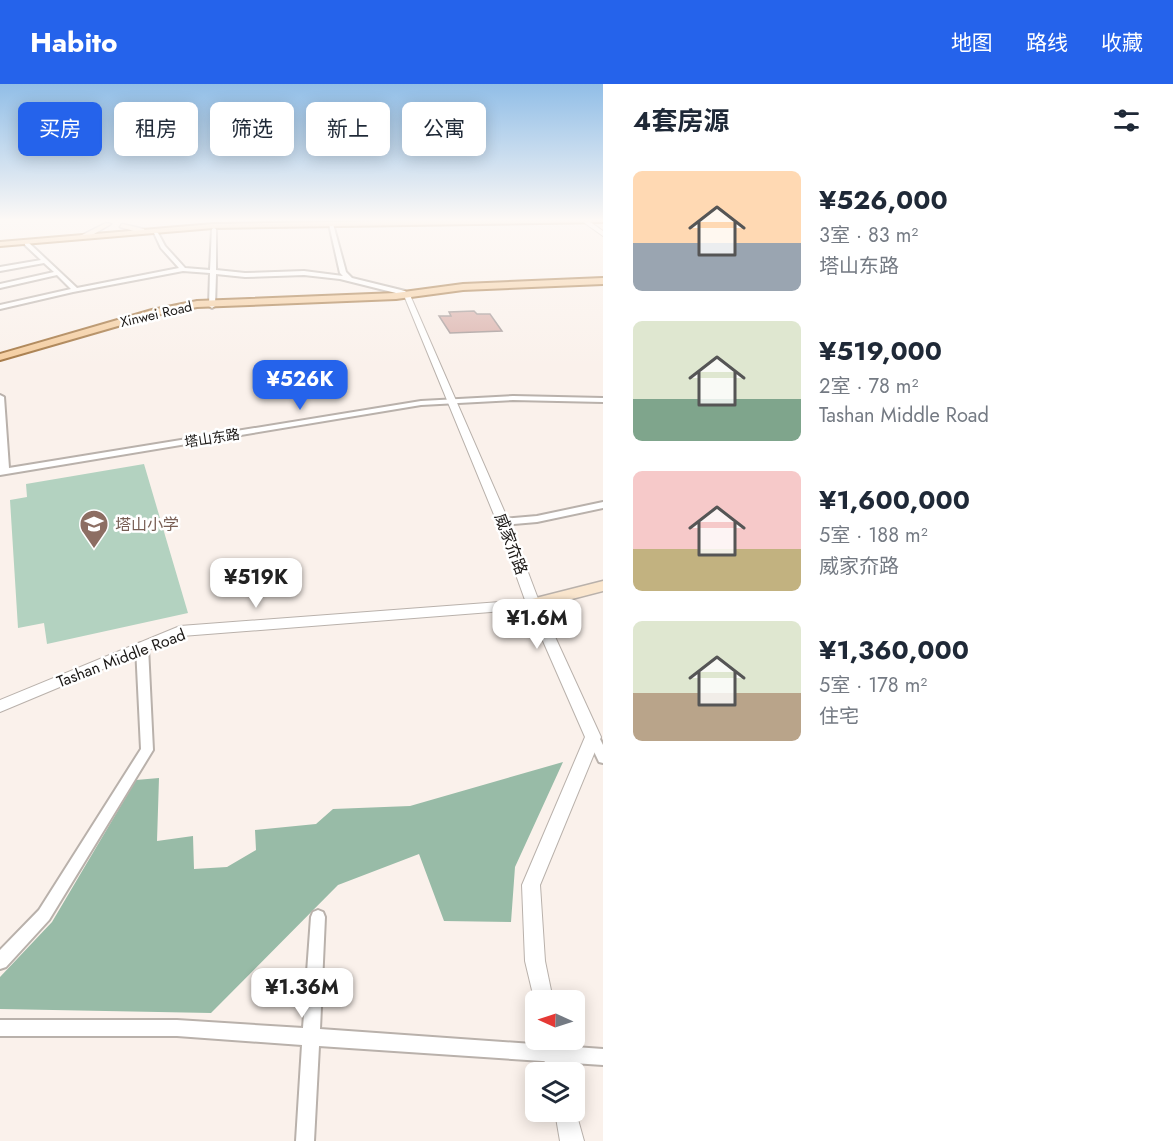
<!DOCTYPE html>
<html lang="zh">
<meta charset="utf-8">
<style>
:root{--surface:#fff;--page:#f6f6f7;--text:#1f2937;--muted:#747a83;--accent:#2563eb}
body{margin:0;font-family:Jost,"Noto Sans SC",sans-serif;background:var(--page);color:var(--text);height:100vh;display:flex;flex-direction:column;font-size:22px;white-space:nowrap}
*{box-sizing:border-box;margin:0}
p{font-size:20px;color:var(--muted)}
.icon{flex:none;width:33px;height:33px;fill:none;stroke:currentColor;stroke-width:2;stroke-linecap:round;stroke-linejoin:round}
.map{position:relative;flex:1;overflow:hidden}
.side{display:flex;flex-direction:column;background:var(--surface);width:570px}
.side>*{flex:none}
.top-card{position:absolute;left:18px;top:18px;width:495px;height:54px;display:flex;gap:12px}
.needle{width:39px;rotate:273deg}
.fabs{position:absolute;left:525px;top:906px;display:grid;gap:12px}
.fabs a{display:grid;place-items:center;width:60px;height:60px;border-radius:9px;background:var(--surface);box-shadow:0 3px 15px #0003;font-size:30px}
.price{position:absolute;translate:-50% -51px;padding:0 14px;border-radius:12px;background:#fff;color:#222;font-size:20px;line-height:39px;filter:drop-shadow(0 2px 3px #0008)}
.price::after{content:'';position:absolute;left:50%;top:36px;width:18px;height:14px;margin-left:-9px;background:inherit;clip-path:polygon(0 0,100% 0,50% 100%)}
.price.active{background:var(--accent);color:#fff}
ul{padding:0;list-style:none}
li{display:flex;align-items:center;gap:18px;height:150px;padding:0 30px}
li span{display:grid;place-items:center;flex:none;width:168px;height:120px;border-radius:9px;color:#555}
li>.icon{margin-inline-start:auto}
span .icon{width:72px;height:72px;fill:#fffc;stroke-width:1}
li b{font-size:26px}
h2{display:flex;justify-content:space-between;align-items:center;height:72px;padding:0 30px;font-size:26px}
.chip{padding:0 21px;border-radius:9px;background:var(--surface);box-shadow:0 3px 15px #0003;font-size:21px;line-height:54px}
.chip.active{background:var(--accent);color:#fff}
header{display:flex;align-items:center;gap:36px;box-sizing:border-box;height:84px;padding:0 30px;background:var(--accent);color:#fff}
header strong{font-size:28px}
nav{display:flex;gap:33px;margin-inline-start:auto;font-size:21px}
main{display:flex;flex:1;min-height:0}
.map>svg:first-child{display:block}
.green{fill:#b3d2c0}
.forest{fill:#98bba7}
.building{fill:#dbb3ae;stroke:#a59a99;stroke-width:1.5}
.lines{fill:none;stroke-linecap:round;stroke-linejoin:round}
.minor-casing{stroke:#b9b1ab;stroke-width:4}
.tertiary-casing{stroke:#b9b1ab;stroke-width:2}
.secondary-casing{stroke:#b9b1ab;stroke-width:3}
.primary-casing{stroke:#a47743;stroke-width:4}
.minor{fill:#fff;fill-rule:evenodd}
.tertiary{fill:#fff;fill-rule:evenodd}
.secondary{fill:#fae6ce;fill-rule:evenodd}
.primary{fill:#f4cc9d;fill-rule:evenodd}
.labels{text-anchor:middle;dominant-baseline:central;stroke-width:5;stroke-linejoin:round;paint-order:stroke}
.far-street-label{font-size:14px;fill:#1b1816;stroke:#fff}
.education-label{font-size:16px;fill:#785e54;stroke:#fff;text-anchor:start}
.street-label{font-size:16px;fill:#1b1816;stroke:#fff}
</style>
<header>
<strong>Habito</strong>
<nav><a>地图</a><a>路线</a><a>收藏</a></nav>
</header>
<main>
<div class="map">
<svg width="603" height="1057" viewBox="0 0 603 1057">
<rect width="100%" height="100%" fill="#faf1eb"/>
<path class="green" d="M 144,380 L 188,529 L 47,560 L 44,539 L 18,544 L 10,416 L 27,413 L 26,400 Z"/>
<path class="forest" d="M 563,678 L 515,783 L 511,838 L 444,837 L 419,770 L 338,801 L 211,929 L 0,925 L 0,893 L 52,838 L 136,696 L 159,694 L 157,757 L 193,752 L 194,785 L 227,783 L 256,766 L 255,746 L 316,740 L 333,725 L 410,722 Z"/>
<path class="building" d="M 474,227 L 477,230 L 490,230 L 502,247 L 450,249 L 439,232 L 451,232 L 449,228 Z"/>
<g class="lines">
<g class="minor-casing">
<g id="minor">
<path d="M 331,139 L 333,140 L 346,188 L 352,194 L 405,207 L 409,211 L 408,212 L 340,195 L 304,191 L 245,193 L 216,190 L 215,222 L 212,224 L 209,222 L 210,189 L 183,187 L 73,208 L 0,225 L 0,221 L 71,205 L 57,191 L 0,204 L 0,200 L 54,188 L 44,179 L 0,187 L 0,183 L 41,176 L 25,161 L 25,159 L 29,159 L 77,204 L 179,184 L 161,164 L 154,149 L 156,148 L 158,149 L 165,162 L 185,184 L 210,186 L 212,145 L 214,144 L 216,145 L 216,186 L 245,189 L 304,187 L 343,192 L 340,189 L 329,140 Z"/>
<path d="M 0,311 L 4,313 L 9,384 L 421,317 L 513,312 L 603,314 L 603,318 L 513,316 L 421,321 L 0,391 Z"/>
<path d="M 603,418 L 603,424 L 537,438 L 503,441 L 498,438 L 503,435 L 537,432 Z"/>
<path d="M 142,559 L 146,560 L 148,563 L 153,666 L 49,836 L 6,883 L 0,885 L 0,866 L 39,826 L 141,665 L 136,563 L 138,560 Z"/>
<path d="M 593,648 L 597,649 L 603,661 L 603,679 L 599,678 L 587,653 L 589,649 Z"/>
<path d="M 318,826 L 323,828 L 325,833 L 320,945 L 603,965 L 603,981 L 319,962 L 314,1057 L 296,1057 L 302,961 L 177,952 L 0,952 L 0,936 L 177,936 L 303,944 L 311,833 L 313,828 Z"/>
</g>
</g>
<g class="tertiary-casing">
<g id="tertiary">
<path d="M 579,135 L 586,135 L 603,147 L 603,152 Z"/>
<path d="M 403,209 L 410,211 L 509,438 L 540,520 L 601,653 L 540,801 L 545,877 L 553,916 L 536,916 L 536,923 L 525,877 L 522,801 L 585,653 L 529,525 L 182,552 L 0,628 L 0,616 L 180,542 L 525,516 L 497,438 Z"/>
<path d="M 540,956 L 562,956 L 569,988 L 547,988 Z"/>
<path d="M 574,1021 L 584,1057 L 560,1057 L 555,1028 L 574,1028 Z"/>
</g>
</g>
<g class="secondary-casing">
<g id="secondary">
<path d="M 106,139 L 111,140 L 87,154 L 80,152 Z"/>
<path d="M 122,140 L 144,145 L 145,147 L 141,149 L 120,143 Z"/>
<path d="M 603,497 L 603,507 L 533,525 L 526,520 L 528,516 Z"/>
</g>
</g>
<g class="primary-casing">
<g id="primary">
<path d="M 501,135 L 603,135 L 603,138 L 213,144 L 0,162 L 0,158 L 213,140 Z"/>
<path d="M 603,194 L 603,200 L 463,206 L 396,215 L 197,223 L 156,231 L 0,276 L 0,270 L 152,226 L 197,217 L 396,209 L 463,200 Z"/>
</g>
</g>
<use href="#minor" class="minor"/>
<use href="#tertiary" class="tertiary"/>
<use href="#secondary" class="secondary"/>
<use href="#primary" class="primary"/>
</g>
<linearGradient id="sky" x2="0" y2="1"><stop stop-color="#91bee7"/><stop offset="0.48" stop-color="#fdf9f6"/><stop offset="1" stop-color="#fdf9f6" stop-opacity="0"/></linearGradient>
<rect width="603" height="283" fill="url(#sky)"/>
<defs>
<g id="school-pin" transform="scale(1.5)"><path d="M0 17L-7.5 6A9.5 9.5 0 1 1 7.5 6Z" fill="#8d6e63" stroke="#fff"/><path d="M0-5L7-2L0 1L-7-2ZM-4 1L0 2.5L4 1V4Q0 6-4 4Z" fill="#fff"/></g>
</defs>
<g fill-rule="evenodd">
<use href="#school-pin" x="94" y="440"/>
</g>
<g class="labels">
<g class="far-street-label">
<text transform="translate(156 230) rotate(-13)">Xinwei Road</text>
<text transform="translate(212 354) rotate(-9)">塔山东路</text>
</g>
<g class="education-label">
<text x="115" y="440">塔山小学</text>
</g>
<g class="street-label">
<text transform="translate(511 460) rotate(69)">威家夼路</text>
<text transform="translate(121 574) rotate(-21)">Tashan Middle Road</text>
</g>
</g>
</svg>
<div class="fabs">
<a><svg class="needle" viewBox="-14 -14 28 28"><path d="M0-13l5 13h-10z" fill="#e53935"/><path d="M0 13l5-13h-10z" fill="#747a83"/></svg></a>
<a><svg class="icon" aria-label="layers" viewBox="0 0 24 24"><path d="M12 4l9 5-9 5-9-5zM3 14l9 5 9-5"/></svg></a>
</div>
<b class="price active" style="left:300px;top:327px">¥526K</b>
<b class="price" style="left:256px;top:525px">¥519K</b>
<b class="price" style="left:537px;top:566px">¥1.6M</b>
<b class="price" style="left:302px;top:935px">¥1.36M</b>
<div class="top-card">
<a class="chip active">买房</a>
<a class="chip">租房</a>
<a class="chip">筛选</a>
<a class="chip">新上</a>
<a class="chip">公寓</a>
</div>
</div>
<section class="side">
<h2>4套房源<svg class="icon" aria-label="filters" viewBox="0 0 24 24"><path d="M4 7h16M4 17h16"/><circle cx="9" cy="7" r="2"/><circle cx="15" cy="17" r="2"/></svg></h2>
<ul>
<li><span style="background:linear-gradient(#ffd9b3 60%,#9aa5b1 0)"><svg class="icon" aria-label="home" viewBox="0 0 24 24"><path d="M3 11l9-7 9 7M6 9v11h12V9"/></svg></span><div><b>¥526,000</b><p>3室 · 83 m²</p><p>塔山东路</p></div></li>
<li><span style="background:linear-gradient(#dfe7d0 65%,#7fa58c 0)"><svg class="icon" aria-label="home" viewBox="0 0 24 24"><path d="M3 11l9-7 9 7M6 9v11h12V9"/></svg></span><div><b>¥519,000</b><p>2室 · 78 m²</p><p>Tashan Middle Road</p></div></li>
<li><span style="background:linear-gradient(#f6c9c9 65%,#c2b280 0)"><svg class="icon" aria-label="home" viewBox="0 0 24 24"><path d="M3 11l9-7 9 7M6 9v11h12V9"/></svg></span><div><b>¥1,600,000</b><p>5室 · 188 m²</p><p>威家夼路</p></div></li>
<li><span style="background:linear-gradient(#dfe7d0 60%,#b9a48a 0)"><svg class="icon" aria-label="home" viewBox="0 0 24 24"><path d="M3 11l9-7 9 7M6 9v11h12V9"/></svg></span><div><b>¥1,360,000</b><p>5室 · 178 m²</p><p>住宅</p></div></li>
</ul>
</section>
</main>
